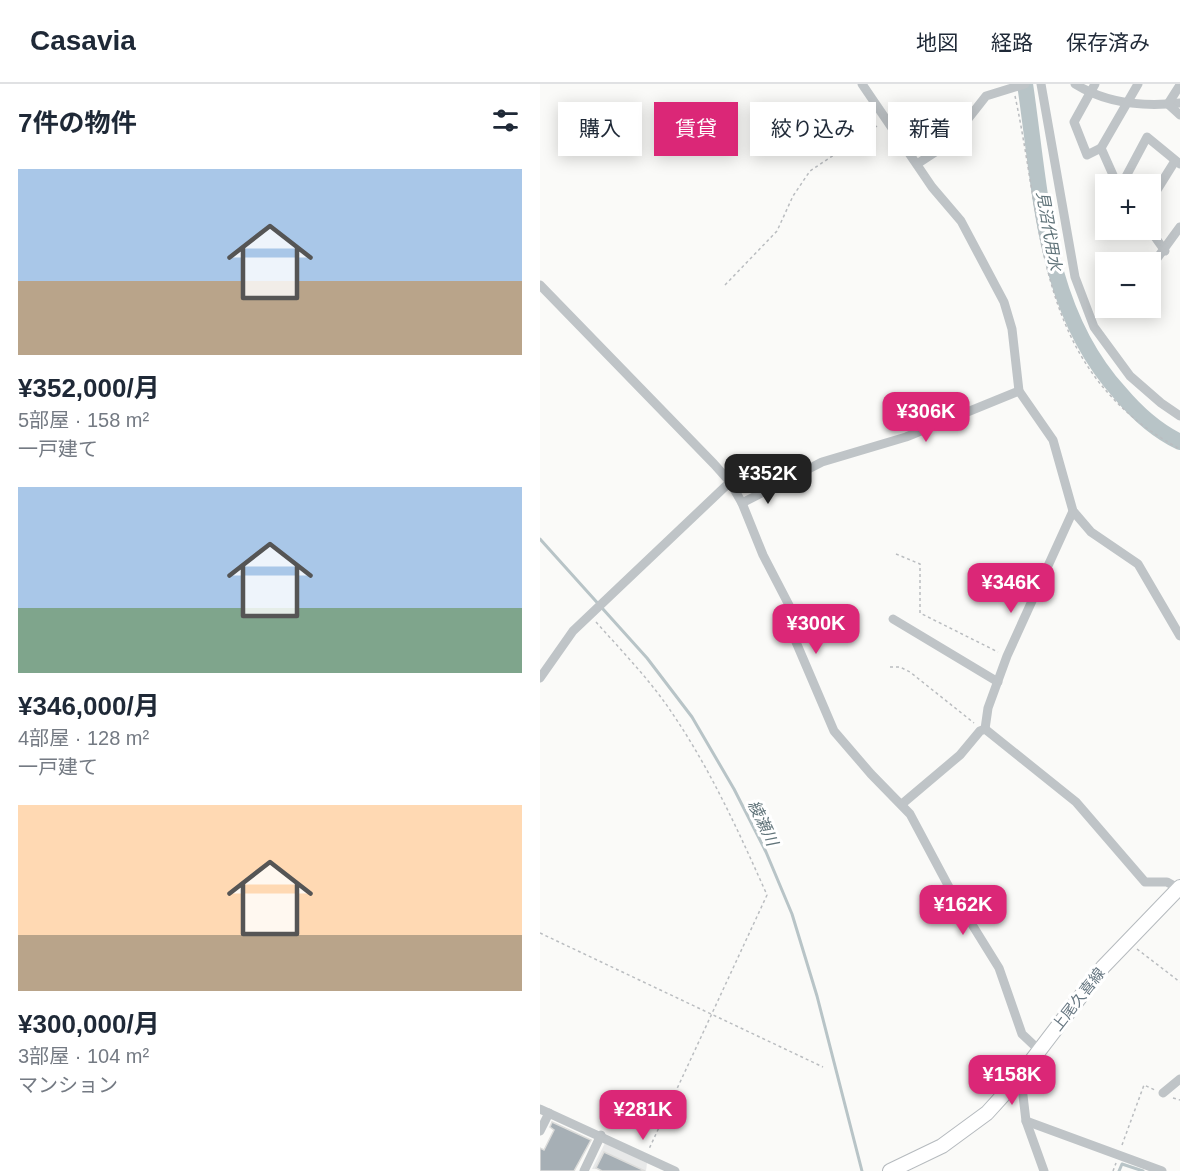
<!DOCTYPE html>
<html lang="ja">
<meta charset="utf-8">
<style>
:root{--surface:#fff;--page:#f2f2f3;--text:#1f2937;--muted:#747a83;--line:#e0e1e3;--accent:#db2777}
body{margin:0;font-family:Arial,"Noto Sans JP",sans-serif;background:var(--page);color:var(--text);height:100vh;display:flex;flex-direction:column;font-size:22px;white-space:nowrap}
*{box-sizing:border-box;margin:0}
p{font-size:20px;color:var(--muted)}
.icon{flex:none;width:33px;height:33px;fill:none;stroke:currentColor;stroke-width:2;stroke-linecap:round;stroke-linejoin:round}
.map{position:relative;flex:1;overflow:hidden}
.details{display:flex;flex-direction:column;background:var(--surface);width:540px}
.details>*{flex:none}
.banner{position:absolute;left:18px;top:18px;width:531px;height:54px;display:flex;gap:12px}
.tools{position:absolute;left:555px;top:90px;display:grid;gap:12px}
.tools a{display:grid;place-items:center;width:66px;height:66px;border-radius:0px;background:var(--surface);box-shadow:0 3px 15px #0003;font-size:30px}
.price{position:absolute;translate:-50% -51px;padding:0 14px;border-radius:12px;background:var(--accent);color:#fff;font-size:20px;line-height:39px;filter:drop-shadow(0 2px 3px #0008)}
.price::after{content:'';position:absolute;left:50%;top:36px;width:18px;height:14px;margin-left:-9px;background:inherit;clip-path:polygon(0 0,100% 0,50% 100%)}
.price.selected{background:#222;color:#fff}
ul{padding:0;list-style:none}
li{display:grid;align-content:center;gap:12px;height:318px;padding:0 18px}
li span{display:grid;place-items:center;height:186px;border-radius:0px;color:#555}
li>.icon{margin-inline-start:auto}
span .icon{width:108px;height:108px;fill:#fffc;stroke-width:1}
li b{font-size:26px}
h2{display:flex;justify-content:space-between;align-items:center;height:72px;padding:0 18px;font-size:26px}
.tag{padding:0 21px;border-radius:0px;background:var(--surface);box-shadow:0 3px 15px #0003;font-size:21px;line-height:54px}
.tag.selected{background:var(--accent);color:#fff}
header{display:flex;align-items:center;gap:36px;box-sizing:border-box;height:84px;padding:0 30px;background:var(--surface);border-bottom:2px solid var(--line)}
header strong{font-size:28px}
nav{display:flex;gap:33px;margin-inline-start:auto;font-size:21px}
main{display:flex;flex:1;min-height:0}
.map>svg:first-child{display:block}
.built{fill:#e8e9e9}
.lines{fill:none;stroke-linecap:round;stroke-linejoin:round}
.stream{stroke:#b8c4c7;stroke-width:3}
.river{stroke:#b8c4c7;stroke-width:16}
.building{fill:#a6afb5;stroke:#dcdcda;stroke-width:1.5}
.primary-casing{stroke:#b5babe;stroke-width:16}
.path{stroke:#babdc0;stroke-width:1.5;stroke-dasharray:3 3;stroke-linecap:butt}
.street{stroke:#bfc4c7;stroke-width:9}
.primary{stroke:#fff;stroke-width:14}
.labels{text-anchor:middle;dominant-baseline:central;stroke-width:6;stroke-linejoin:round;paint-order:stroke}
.street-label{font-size:15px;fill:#667681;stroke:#fff}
.water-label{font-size:16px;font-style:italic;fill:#61747a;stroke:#fff}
</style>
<header>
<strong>Casavia</strong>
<nav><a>地図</a><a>経路</a><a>保存済み</a></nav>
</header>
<main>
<section class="details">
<h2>7件の物件<svg class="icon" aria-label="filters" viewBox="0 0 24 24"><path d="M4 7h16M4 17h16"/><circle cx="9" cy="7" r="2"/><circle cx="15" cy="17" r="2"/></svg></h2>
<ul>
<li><span style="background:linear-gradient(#a9c7e8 60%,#b9a48a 0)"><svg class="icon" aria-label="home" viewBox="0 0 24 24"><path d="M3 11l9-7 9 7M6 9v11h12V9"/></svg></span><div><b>¥352,000/月</b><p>5部屋 · 158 m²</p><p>一戸建て</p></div></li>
<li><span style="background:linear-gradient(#a9c7e8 65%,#7fa58c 0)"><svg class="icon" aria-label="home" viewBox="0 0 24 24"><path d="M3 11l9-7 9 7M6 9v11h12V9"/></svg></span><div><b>¥346,000/月</b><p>4部屋 · 128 m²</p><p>一戸建て</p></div></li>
<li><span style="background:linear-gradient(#ffd9b3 70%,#b9a48a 0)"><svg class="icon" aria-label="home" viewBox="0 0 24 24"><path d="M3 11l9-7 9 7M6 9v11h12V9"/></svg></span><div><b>¥300,000/月</b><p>3部屋 · 104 m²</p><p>マンション</p></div></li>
</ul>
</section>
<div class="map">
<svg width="640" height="1087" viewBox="0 0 640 1087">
<rect width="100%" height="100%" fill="#fafaf8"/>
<path class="built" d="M 65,1059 L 107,1079 L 106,1087 L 52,1085 Z"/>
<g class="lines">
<g class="stream">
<path d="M 0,455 L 107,574 L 152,633 L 194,705 L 226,768 L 252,830 L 277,912 L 322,1087"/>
<path d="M 579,1087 L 582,1080 L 603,1087"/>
</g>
<path class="river" d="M 485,0 C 501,107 503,225 580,309 C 596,328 617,347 640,358"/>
</g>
<g class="building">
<path d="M 12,1038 L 51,1056 L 34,1087 L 0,1087 L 0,1064 L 4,1066 L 14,1046 L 10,1043 Z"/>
<path d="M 64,1068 L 105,1087 L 62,1087 L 56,1084 Z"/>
</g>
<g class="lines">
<g class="primary-casing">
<path id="primary" d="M 350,1087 L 402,1062 L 447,1029 L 476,997 L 563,883 L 640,803"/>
</g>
<g class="path">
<path d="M 475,12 C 505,151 496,287 640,365"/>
<path d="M 185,201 L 237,147 L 253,112 L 270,87 L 337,42"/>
<path d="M 356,470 L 380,480 L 380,529 L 458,568"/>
<path d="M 56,538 C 81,566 107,593 128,623 C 169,682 198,746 227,811 L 109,1065"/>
<path d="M 350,583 L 360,583 L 370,588 L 434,639"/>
<path d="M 0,849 L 283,983"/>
<path d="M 597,865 L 640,898"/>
<path d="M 633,1014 L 640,1016"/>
<path d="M 582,1061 L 604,1001 L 615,1006"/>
<path d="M 573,1087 L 576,1079"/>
</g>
<g class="street">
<path d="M 322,0 L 392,103 L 421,137 L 464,218 L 472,245 L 479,307 L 513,356 L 533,427 L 551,448 L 598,480 L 640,552"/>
<path d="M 501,0 L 535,193 L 554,243 L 590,292 L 621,319 L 640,332"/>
<path d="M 535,0 C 567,20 603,23 640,19"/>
<path d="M 555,0 L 534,38 L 547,71 L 561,64"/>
<path d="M 640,1 L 628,20 L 640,31"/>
<path d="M 377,80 L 409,59 L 446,12 L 485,0"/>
<path d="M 577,100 L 561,64 L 598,0"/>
<path d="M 582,100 L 607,53 L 640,80"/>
<path d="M 610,117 L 635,77"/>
<path d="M 610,146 L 625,167"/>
<path d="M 610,184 L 640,143"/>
<path d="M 0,201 L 174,380 L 190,398 L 202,419 L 282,378 L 366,353 L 479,307"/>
<path d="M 202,419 L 223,471 L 251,525 L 250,544 L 294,647 L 331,690 L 370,730 L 410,805 L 459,884 L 482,950 L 499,966"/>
<path d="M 353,535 L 458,598"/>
<path d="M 0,594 L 33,547 L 190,398"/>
<path d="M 445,645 L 448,624 L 467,572 L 533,427"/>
<path d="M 362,720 L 420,671 L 440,647 L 445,645 L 536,718 L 605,798 L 627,798 L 640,805"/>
<path d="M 476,997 L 482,1003 L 486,1037 L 504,1087"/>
<path d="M 623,1009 L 640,995"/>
<path d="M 0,1025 L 135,1087"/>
<path d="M 486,1037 L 622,1087"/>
<path d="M 0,1047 L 9,1029"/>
<path d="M 44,1087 L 61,1051"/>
</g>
<use href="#primary" class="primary"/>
</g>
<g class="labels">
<g class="street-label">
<text transform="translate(538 915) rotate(-52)">上尾久喜線</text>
</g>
<g class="water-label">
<text transform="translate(509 147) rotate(80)">見沼代用水</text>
<text transform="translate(223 739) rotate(65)">綾瀬川</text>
</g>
</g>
</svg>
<div class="tools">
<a>+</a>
<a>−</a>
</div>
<b class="price" style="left:386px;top:359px">¥306K</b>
<b class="price selected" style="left:228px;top:421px">¥352K</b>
<b class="price" style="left:471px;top:530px">¥346K</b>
<b class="price" style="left:276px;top:571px">¥300K</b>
<b class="price" style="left:423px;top:852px">¥162K</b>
<b class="price" style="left:472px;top:1022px">¥158K</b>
<b class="price" style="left:103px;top:1057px">¥281K</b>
<div class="banner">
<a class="tag">購入</a>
<a class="tag selected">賃貸</a>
<a class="tag">絞り込み</a>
<a class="tag">新着</a>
</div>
</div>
</main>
